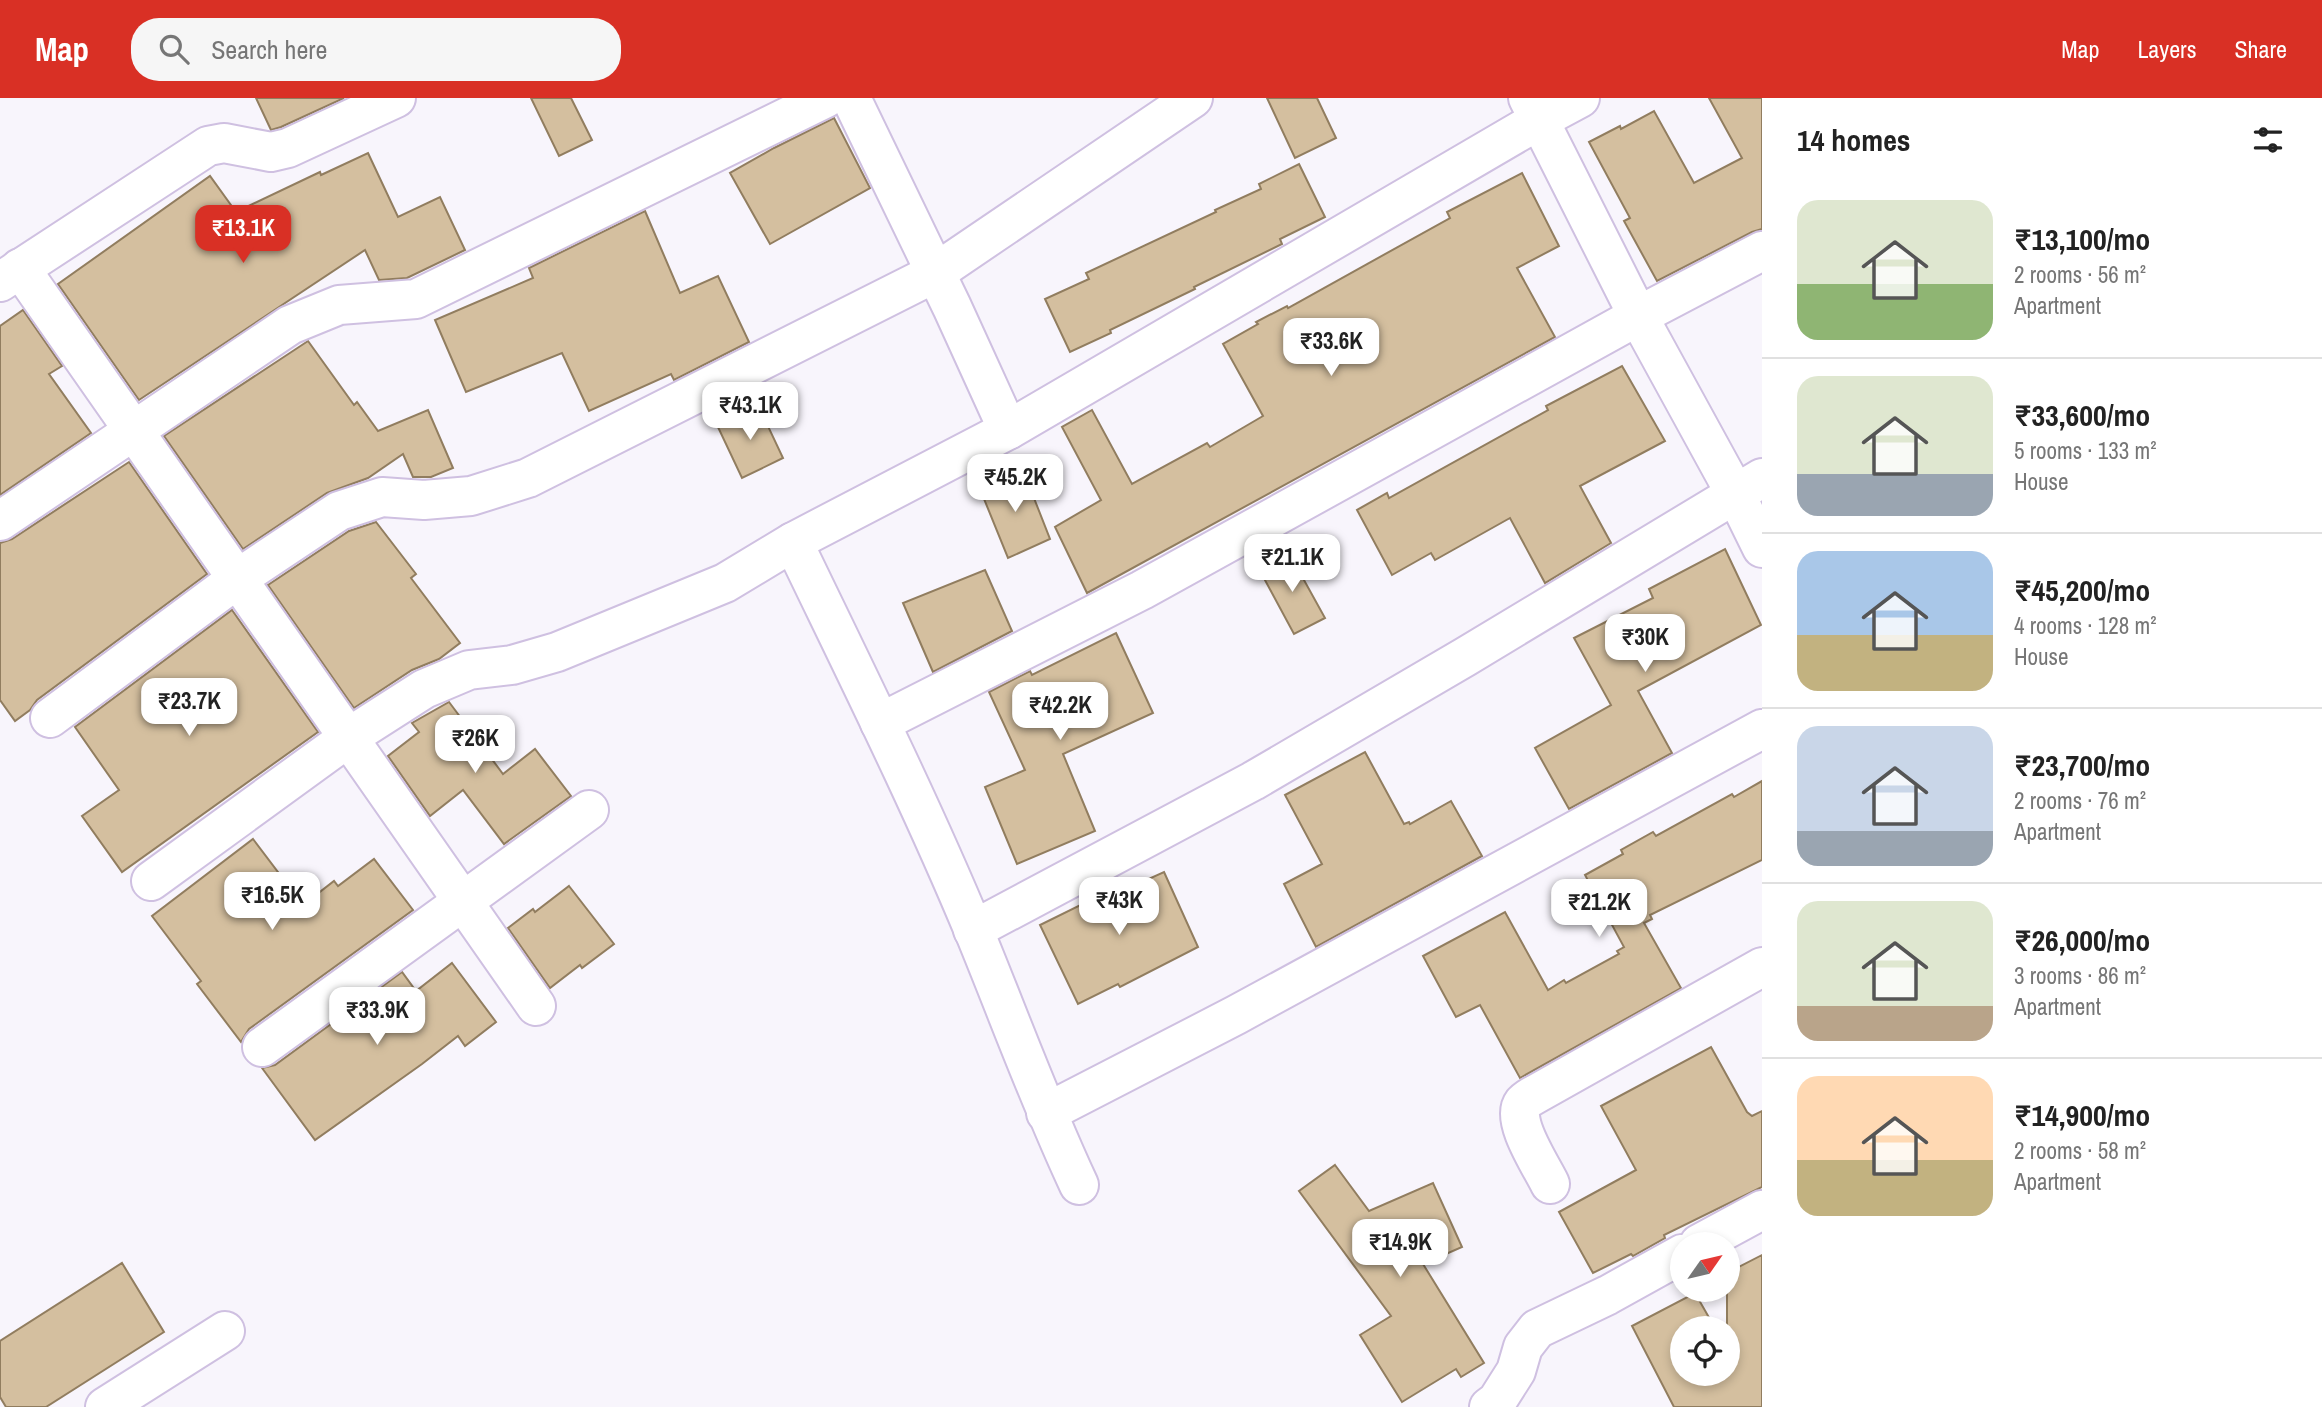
<!DOCTYPE html>
<meta charset="utf-8">
<style>
:root{--surface:#fff;--page:#f6f6f6;--text:#222;--muted:#767676;--line:#e0e0e0;--accent:#d93025}
body{margin:0;font-family:"Archivo Narrow",sans-serif;background:var(--page);color:var(--text);height:100vh;display:flex;flex-direction:column;font-size:26px;white-space:nowrap}
*{box-sizing:border-box;margin:0}
p{font-size:23px;color:var(--muted)}
.icon{flex:none;width:38px;height:38px;fill:none;stroke:currentColor;stroke-width:2;stroke-linecap:round;stroke-linejoin:round}
.map{position:relative;flex:1;overflow:hidden}
.drawer{display:flex;flex-direction:column;background:var(--surface);width:560px}
.drawer>*{flex:none}
.needle{width:46px;rotate:56deg}
.fabs{position:absolute;left:1670px;top:1134px;display:grid;gap:14px}
.fabs a{display:grid;place-items:center;width:70px;height:70px;border-radius:50%;background:var(--surface);box-shadow:0 4px 10px #0003;font-size:35px}
.price{position:absolute;translate:-50% -60px;padding:0 16px;border-radius:14px;background:#fff;color:#222;font-size:23px;line-height:46px;filter:drop-shadow(0 2px 4px #0008)}
.price::after{content:'';position:absolute;left:50%;top:42px;width:21px;height:16px;margin-left:-10px;background:inherit;clip-path:polygon(0 0,100% 0,50% 100%)}
.price.current{background:var(--accent);color:#fff}
ul{padding:0;list-style:none}
li{display:flex;align-items:center;gap:21px;height:175px;padding:0 35px}
li+li{border-top:2px solid var(--line)}
li span{display:grid;place-items:center;flex:none;width:196px;height:140px;border-radius:21px;color:#555}
li>.icon{margin-inline-start:auto}
span .icon{width:84px;height:84px;fill:#fffc;stroke-width:1}
li b{font-size:30px}
h2{display:flex;justify-content:space-between;align-items:center;height:84px;padding:0 35px;font-size:30px}
header{display:flex;align-items:center;gap:42px;box-sizing:border-box;height:98px;padding:0 35px;background:var(--accent);color:#fff}
header strong{font-size:33px}
nav{display:flex;gap:38px;margin-inline-start:auto;font-size:24px}
.search{width:490px;height:63px;background:var(--page);display:flex;align-items:center;gap:18px;box-sizing:border-box;padding:0 24px;border-radius:28px;color:var(--muted);font-size:26px}
main{display:flex;flex:1;min-height:0}
.map>svg:first-child{display:block}
.building{fill:#d4bf9f;stroke:#917d5f;stroke-width:2}
.lines{fill:none;stroke-linecap:round;stroke-linejoin:round}
.street-casing{stroke:#cfc0e1;stroke-width:42}
.street{stroke:#fff;stroke-width:38}
</style>
<header>
<strong>Map</strong>
<div class="search"><svg class="icon" aria-label="search" viewBox="0 0 24 24"><circle cx="10" cy="10" r="6"/><path d="M15 15l6 6"/></svg>Search here</div>
<nav><a>Map</a><a>Layers</a><a>Share</a></nav>
</header>
<main>
<div class="map">
<svg width="1762" height="1309" viewBox="0 0 1762 1309">
<rect width="100%" height="100%" fill="#f8f5fc"/>
<g class="building">
<path d="M 256,0 L 344,0 L 281,29 L 271,32 Z"/>
<path d="M 531,0 L 571,0 L 592,42 L 559,58 Z"/>
<path d="M 1267,0 L 1317,0 L 1336,40 L 1295,60 Z"/>
<path d="M 1709,0 L 1762,0 L 1762,131 L 1752,134 L 1657,183 L 1624,123 L 1630,120 L 1589,44 L 1620,28 L 1621,31 L 1654,13 L 1694,85 L 1742,60 Z"/>
<path d="M 834,20 L 870,90 L 770,146 L 730,75 L 774,50 Z"/>
<path d="M 368,55 L 398,119 L 440,99 L 465,152 L 407,180 L 379,182 L 365,152 L 139,302 L 58,186 L 210,78 L 236,114 L 320,74 L 321,77 Z"/>
<path d="M 1299,66 L 1325,119 L 1280,141 L 1282,146 L 1194,189 L 1195,191 L 1110,232 L 1111,235 L 1070,254 L 1045,201 L 1089,181 L 1086,175 L 1216,114 L 1215,112 L 1261,91 L 1259,86 Z"/>
<path d="M 1522,75 L 1559,148 L 1517,170 L 1555,239 L 1087,495 L 1055,429 L 1101,402 L 1062,329 L 1092,312 L 1132,386 L 1207,345 L 1210,349 L 1263,318 L 1223,246 L 1258,226 L 1256,224 L 1287,208 L 1288,210 L 1450,120 L 1447,114 Z"/>
<path d="M 645,113 L 680,195 L 718,178 L 749,244 L 674,282 L 671,276 L 589,313 L 562,255 L 466,294 L 435,222 L 533,180 L 529,170 Z"/>
<path d="M 23,212 L 62,268 L 49,276 L 91,335 L 0,397 L 0,228 Z"/>
<path d="M 308,243 L 354,307 L 357,304 L 378,333 L 428,312 L 453,370 L 431,379 L 413,379 L 403,356 L 368,380 L 327,395 L 243,451 L 164,338 Z"/>
<path d="M 1622,268 L 1665,343 L 1580,388 L 1611,445 L 1545,485 L 1510,420 L 1435,462 L 1431,455 L 1392,477 L 1357,412 L 1387,395 L 1389,400 L 1548,312 L 1546,308 Z"/>
<path d="M 758,307 L 783,360 L 742,380 L 717,327 Z"/>
<path d="M 129,364 L 207,476 L 37,602 L 30,612 L 15,623 L 0,602 L 0,445 L 12,441 Z"/>
<path d="M 1023,372 L 1050,441 L 1008,460 L 980,391 Z"/>
<path d="M 376,424 L 416,476 L 411,480 L 460,545 L 439,561 L 412,572 L 354,610 L 268,487 L 349,433 Z"/>
<path d="M 1725,451 L 1761,527 L 1638,593 L 1672,655 L 1569,711 L 1535,650 L 1611,607 L 1574,540 L 1653,500 L 1649,491 Z"/>
<path d="M 1289,455 L 1325,520 L 1294,536 L 1259,471 Z"/>
<path d="M 985,472 L 1012,533 L 933,574 L 903,505 Z"/>
<path d="M 232,512 L 318,634 L 122,774 L 82,718 L 119,692 L 75,629 Z"/>
<path d="M 1116,535 L 1153,615 L 1063,656 L 1095,733 L 1017,766 L 985,689 L 1025,672 L 989,594 L 1030,573 L 1032,577 Z"/>
<path d="M 449,604 L 503,676 L 535,651 L 571,698 L 504,746 L 463,692 L 430,718 L 388,658 L 419,634 L 412,625 Z"/>
<path d="M 1365,654 L 1404,726 L 1409,724 L 1410,726 L 1451,703 L 1482,758 L 1316,849 L 1284,786 L 1322,766 L 1285,697 Z"/>
<path d="M 1762,683 L 1762,762 L 1650,817 L 1652,821 L 1644,825 L 1681,890 L 1520,980 L 1480,907 L 1456,919 L 1423,858 L 1505,814 L 1548,892 L 1564,882 L 1566,885 L 1619,856 L 1617,853 L 1624,849 L 1585,777 L 1623,756 L 1621,752 L 1653,734 L 1656,738 L 1732,696 L 1734,699 Z"/>
<path d="M 253,741 L 303,807 L 334,783 L 338,788 L 374,761 L 413,812 L 249,931 L 241,944 L 197,886 L 201,883 L 152,818 Z"/>
<path d="M 1164,774 L 1198,849 L 1120,889 L 1118,886 L 1078,906 L 1040,827 L 1119,788 L 1122,793 Z"/>
<path d="M 569,788 L 614,846 L 582,870 L 580,867 L 550,890 L 508,830 L 533,811 L 535,814 Z"/>
<path d="M 452,865 L 496,924 L 465,948 L 458,938 L 422,966 L 315,1042 L 262,970 L 275,967 L 402,874 L 416,893 Z"/>
<path d="M 1711,949 L 1747,1014 L 1752,1018 L 1762,1013 L 1762,1089 L 1664,1137 L 1665,1140 L 1633,1158 L 1631,1156 L 1593,1175 L 1559,1114 L 1636,1072 L 1601,1008 Z"/>
<path d="M 1335,1067 L 1369,1113 L 1433,1085 L 1462,1149 L 1423,1166 L 1484,1265 L 1461,1279 L 1456,1271 L 1402,1304 L 1360,1237 L 1391,1218 L 1299,1093 Z"/>
<path d="M 1762,1157 L 1762,1309 L 1674,1309 L 1632,1228 L 1695,1195 L 1715,1230 L 1682,1230 L 1682,1276 L 1727,1276 L 1727,1175 Z"/>
<path d="M 122,1165 L 164,1234 L 46,1309 L 6,1309 L 0,1299 L 0,1243 Z"/>
</g>
<g class="lines">
<g class="street-casing">
<g id="street">
<path d="M 851,0 L 952,209 L 1008,332"/>
<path d="M 1528,0 L 1638,218 L 1735,395 L 1762,450"/>
<path d="M 20,170 L 536,908"/>
<path d="M 0,184 L 208,48 L 224,45 L 271,54 L 288,50 L 396,0"/>
<path d="M 0,423 L 290,227 L 339,207 L 416,201 L 826,0"/>
<path d="M 793,444 C 855,573 919,701 974,833 C 1009,918 1040,1004 1079,1087"/>
<path d="M 50,620 L 237,481 L 339,413 L 382,399 L 424,402 L 471,398 L 528,380 L 935,175 L 1193,0"/>
<path d="M 880,625 L 1142,492 L 1638,218 L 1762,153"/>
<path d="M 151,783 L 349,639 L 424,591 L 469,572 L 512,567 L 557,554 L 725,485 L 793,444 L 1008,332 L 1539,22 L 1580,0"/>
<path d="M 973,832 L 1253,683 L 1465,559 L 1762,380"/>
<path d="M 262,949 L 589,712"/>
<path d="M 1046,1015 L 1236,917 L 1762,631"/>
<path d="M 1550,1086 C 1542,1069 1510,1022 1523,1005 C 1526,1002 1532,998 1536,996 L 1762,869"/>
<path d="M 1699,1146 L 1762,1112"/>
<path d="M 105,1309 L 225,1233"/>
<path d="M 1489,1309 L 1497,1303 L 1516,1273 L 1523,1249 L 1537,1231 L 1608,1197 L 1682,1156"/>
</g>
</g>
<use href="#street" class="street"/>
</g>
</svg>
<div class="fabs">
<a><svg class="needle" viewBox="-14 -14 28 28"><path d="M0-13l5 13h-10z" fill="#e53935"/><path d="M0 13l5-13h-10z" fill="#767676"/></svg></a>
<a><svg class="icon" aria-label="locate" viewBox="0 0 24 24"><circle cx="12" cy="12" r="6"/><path d="M12 2v4M12 18v4M2 12h4M18 12h4"/></svg></a>
</div>
<b class="price current" style="left:243px;top:167px">₹13.1K</b>
<b class="price" style="left:1331px;top:280px">₹33.6K</b>
<b class="price" style="left:750px;top:344px">₹43.1K</b>
<b class="price" style="left:1015px;top:416px">₹45.2K</b>
<b class="price" style="left:1292px;top:496px">₹21.1K</b>
<b class="price" style="left:1645px;top:576px">₹30K</b>
<b class="price" style="left:189px;top:640px">₹23.7K</b>
<b class="price" style="left:1060px;top:644px">₹42.2K</b>
<b class="price" style="left:475px;top:677px">₹26K</b>
<b class="price" style="left:272px;top:834px">₹16.5K</b>
<b class="price" style="left:1119px;top:839px">₹43K</b>
<b class="price" style="left:1599px;top:841px">₹21.2K</b>
<b class="price" style="left:377px;top:949px">₹33.9K</b>
<b class="price" style="left:1400px;top:1181px">₹14.9K</b>
</div>
<section class="drawer">
<h2>14 homes<svg class="icon" aria-label="filters" viewBox="0 0 24 24"><path d="M4 7h16M4 17h16"/><circle cx="9" cy="7" r="2"/><circle cx="15" cy="17" r="2"/></svg></h2>
<ul>
<li><span style="background:linear-gradient(#dfe7d0 60%,#8fb573 0)"><svg class="icon" aria-label="home" viewBox="0 0 24 24"><path d="M3 11l9-7 9 7M6 9v11h12V9"/></svg></span><div><b>₹13,100/mo</b><p>2 rooms · 56 m²</p><p>Apartment</p></div></li>
<li><span style="background:linear-gradient(#dfe7d0 70%,#9aa5b1 0)"><svg class="icon" aria-label="home" viewBox="0 0 24 24"><path d="M3 11l9-7 9 7M6 9v11h12V9"/></svg></span><div><b>₹33,600/mo</b><p>5 rooms · 133 m²</p><p>House</p></div></li>
<li><span style="background:linear-gradient(#a9c7e8 60%,#c2b280 0)"><svg class="icon" aria-label="home" viewBox="0 0 24 24"><path d="M3 11l9-7 9 7M6 9v11h12V9"/></svg></span><div><b>₹45,200/mo</b><p>4 rooms · 128 m²</p><p>House</p></div></li>
<li><span style="background:linear-gradient(#c9d6e8 75%,#9aa5b1 0)"><svg class="icon" aria-label="home" viewBox="0 0 24 24"><path d="M3 11l9-7 9 7M6 9v11h12V9"/></svg></span><div><b>₹23,700/mo</b><p>2 rooms · 76 m²</p><p>Apartment</p></div></li>
<li><span style="background:linear-gradient(#dfe7d0 75%,#b9a48a 0)"><svg class="icon" aria-label="home" viewBox="0 0 24 24"><path d="M3 11l9-7 9 7M6 9v11h12V9"/></svg></span><div><b>₹26,000/mo</b><p>3 rooms · 86 m²</p><p>Apartment</p></div></li>
<li><span style="background:linear-gradient(#ffd9b3 60%,#c2b280 0)"><svg class="icon" aria-label="home" viewBox="0 0 24 24"><path d="M3 11l9-7 9 7M6 9v11h12V9"/></svg></span><div><b>₹14,900/mo</b><p>2 rooms · 58 m²</p><p>Apartment</p></div></li>
</ul>
</section>
</main>
